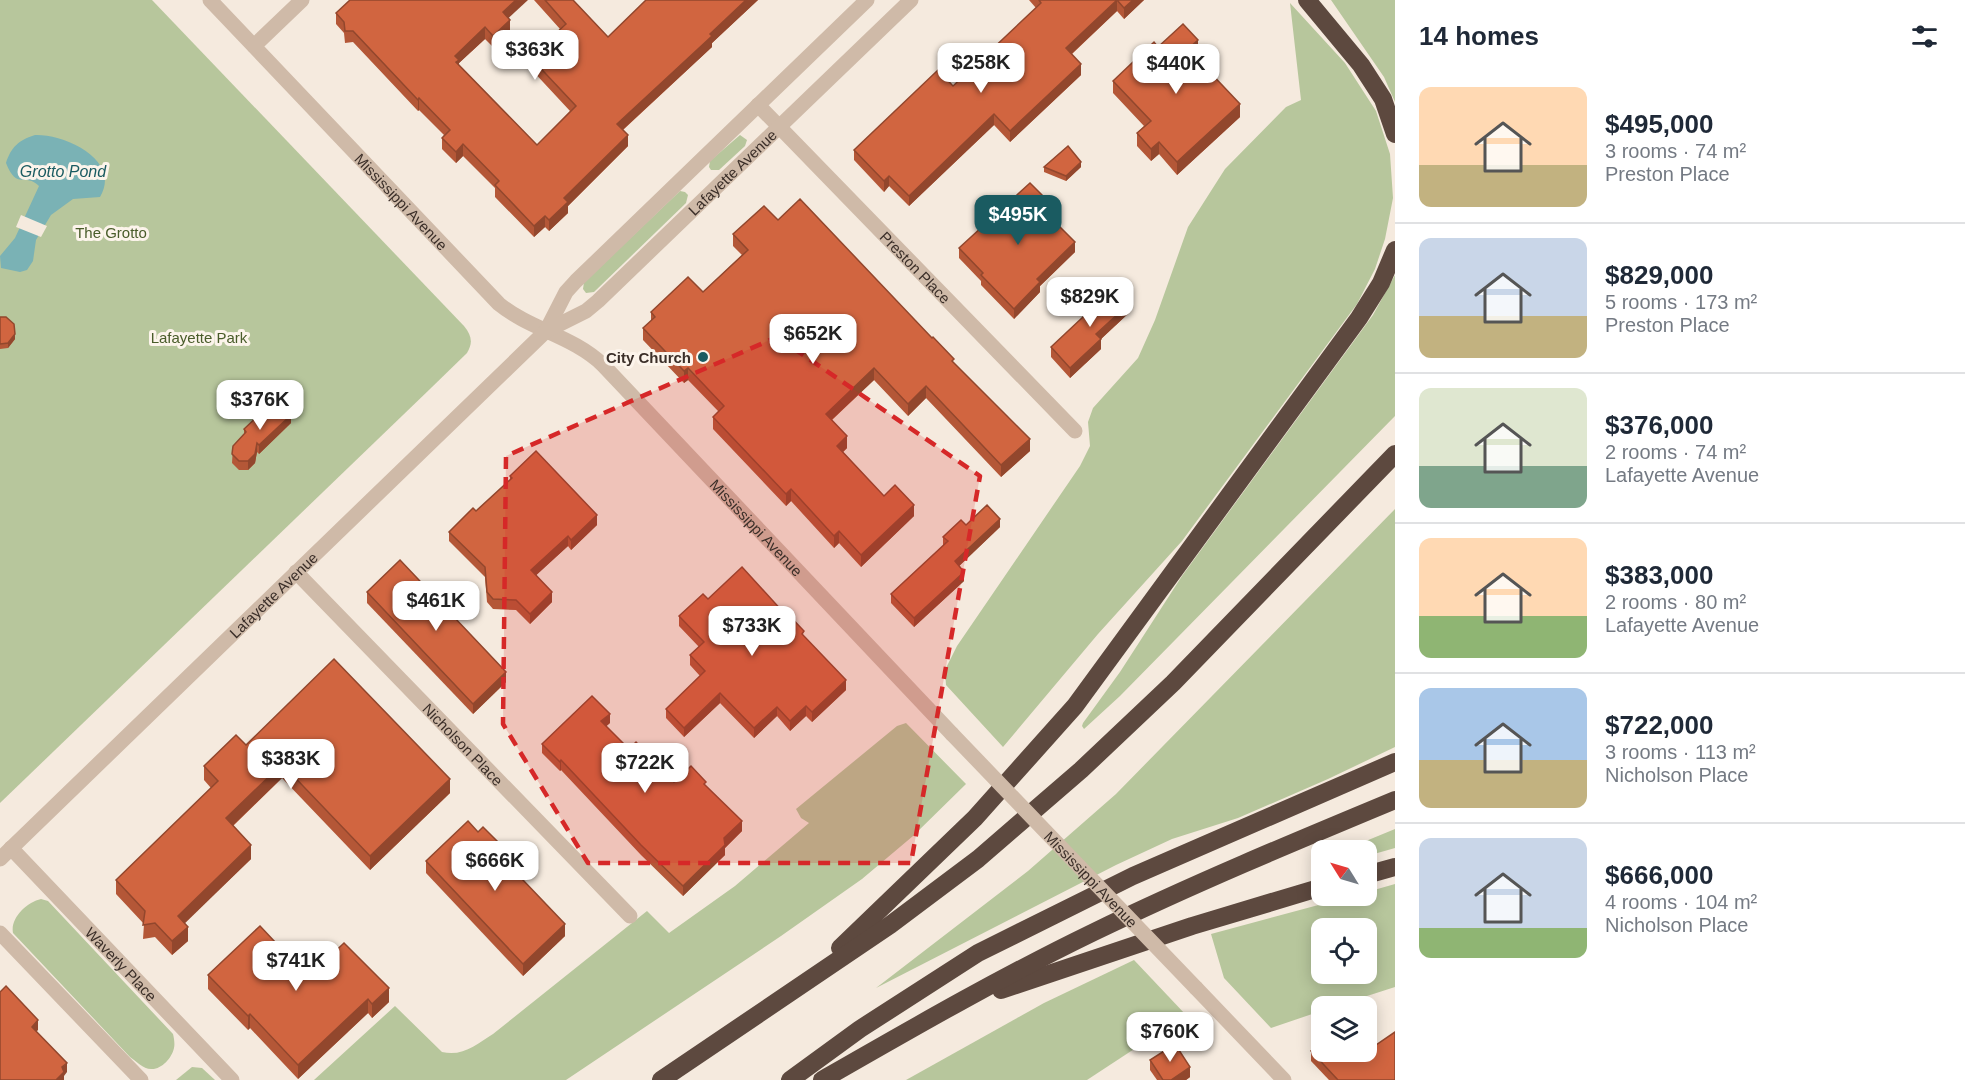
<!DOCTYPE html>
<meta charset="utf-8">
<style>
:root{--surface:#fff;--page:#f6f6f7;--text:#1f2937;--muted:#747a83;--line:#e0e1e3;--accent:#1a5b61}
body{margin:0;font-family:Arial,sans-serif;background:var(--page);color:var(--text);height:100vh;display:flex;flex-direction:column;font-size:22px;white-space:nowrap}
*{box-sizing:border-box;margin:0}
p{font-size:20px;color:var(--muted)}
.icon{flex:none;width:33px;height:33px;fill:none;stroke:currentColor;stroke-width:2;stroke-linecap:round;stroke-linejoin:round}
.map{position:relative;flex:1;overflow:hidden}
.details{display:flex;flex-direction:column;background:var(--surface);width:570px}
.details>*{flex:none}
.needle{width:39px;rotate:307deg}
.fabs{position:absolute;left:1311px;top:840px;display:grid;gap:12px}
.fabs a{display:grid;place-items:center;width:66px;height:66px;border-radius:12px;background:var(--surface);box-shadow:0 3px 15px #0003;font-size:30px}
.price{position:absolute;translate:-50% -51px;padding:0 14px;border-radius:12px;background:#fff;color:#222;font-size:20px;line-height:39px;filter:drop-shadow(0 2px 3px #0008)}
.price::after{content:'';position:absolute;left:50%;top:36px;width:18px;height:14px;margin-left:-9px;background:inherit;clip-path:polygon(0 0,100% 0,50% 100%)}
.price.current{background:var(--accent);color:#fff}
ul{padding:0;list-style:none}
li{display:flex;align-items:center;gap:18px;height:150px;padding:0 24px}
li+li{border-top:2px solid var(--line)}
li span{display:grid;place-items:center;flex:none;width:168px;height:120px;border-radius:12px;color:#555}
li>.icon{margin-inline-start:auto}
span .icon{width:72px;height:72px;fill:#fffc;stroke-width:1}
li b{font-size:26px}
h2{display:flex;justify-content:space-between;align-items:center;height:72px;padding:0 24px;font-size:26px}
main{display:flex;flex:1;min-height:0}
.map>svg:first-child{display:block}
.green{fill:#b7c69c;fill-rule:evenodd}
.water{fill:#7ab2b5}
.pier{fill:#f5eade}
.lines{fill:none;stroke-linecap:round;stroke-linejoin:round}
.minor{stroke:#cfbaa8;stroke-width:15}
.highway{stroke:#5d493f;stroke-width:18}
.minor-bridge{stroke:#cfbaa8;stroke-width:15}
.wall{fill:#b45737}
.shaded-wall{fill:#92472d}
.building{fill:#d16540;stroke:#92472d;stroke-width:1.5}
.marked{fill:#d62828;fill-opacity:0.2;stroke:#d62828;stroke-width:4.5;stroke-dasharray:12 8;stroke-linejoin:round}
.poi-dot{fill:#1a5b61;stroke:#fcf4eb;stroke-width:2}
.labels{text-anchor:middle;dominant-baseline:central;stroke-width:6;stroke-linejoin:round;paint-order:stroke}
.street-label{font-size:15px;fill:#3b2f29;stroke:#fcf4eb}
.park-label{font-size:15px;fill:#495c2a;stroke:#fcf4eb}
.poi-label{font-size:15px;font-weight:bold;fill:#3b2f29;stroke:#fcf4eb;text-anchor:end}
.water-label{font-size:16px;font-style:italic;fill:#1a5b61;stroke:#fcf4eb}
</style>
<main>
<div class="map">
<svg width="1395" height="1080" viewBox="0 0 1395 1080">
<rect width="100%" height="100%" fill="#f5eade"/>
<g class="green">
<path d="M 0,0 L 152,0 L 464,326 C 472,336 473,343 467,353 L 430,389 L 0,803 Z"/>
<path d="M 1331,0 L 1395,0 L 1395,102 L 1384,77 Z"/>
<path d="M 1290,3 L 1345,63 L 1376,111 L 1390,154 L 1393,198 L 1385,239 L 1375,269 L 1357,304 L 1182,541 L 1098,634 L 1003,747 L 946,685 L 945,670 L 957,646 L 1080,466 L 1090,446 L 1088,422 L 1093,408 L 1138,358 L 1155,320 L 1188,227 L 1225,169 L 1286,107 L 1301,100 Z"/>
<path d="M 740,135 L 747,140 L 745,146 L 719,170 L 711,170 L 709,167 L 710,161 Z"/>
<path d="M 680,191 L 685,192 L 688,195 L 686,203 L 594,292 L 586,293 L 583,289 L 584,282 Z"/>
<path d="M 1395,275 L 1395,416 L 1120,696 L 1084,729 L 1082,726 L 1083,723 L 1120,672 L 1182,576 L 1373,315 Z"/>
<path d="M 1395,509 L 1395,747 L 1328,779 L 1238,818 L 1172,839 L 1116,865 L 876,988 L 1028,871 L 1116,794 Z"/>
<path d="M 906,723 L 966,784 L 913,836 L 862,879 L 781,936 L 566,1080 L 314,1080 L 395,1006 L 442,1052 C 463,1057 477,1044 493,1034 L 647,911 L 669,933 L 735,886 L 809,823 L 801,818 L 796,809 L 897,726 Z"/>
<path d="M 1395,829 L 1395,848 L 1367,856 L 1366,850 L 1344,850 Z"/>
<path d="M 1395,884 L 1395,987 L 1336,1006 L 1322,1006 L 1321,1011 L 1271,1028 L 1224,978 L 1211,934 L 1352,896 L 1366,896 L 1367,892 ZM 1366,928 L 1366,974 L 1322,974 L 1322,928 Z"/>
<path d="M 41,899 L 48,901 L 173,1034 C 174,1038 175,1044 174,1048 C 172,1058 161,1070 151,1069 C 143,1069 136,1061 130,1057 L 13,933 C 10,918 27,902 41,899 Z"/>
<path d="M 1134,960 L 1186,1015 L 1087,1080 L 906,1080 L 1044,1003 Z"/>
<path d="M 192,1067 L 202,1068 L 215,1080 L 176,1080 Z"/>
</g>
<path class="water" d="M 35,135 C 65,134 122,160 100,197 L 73,199 L 51,215 L 36,240 L 33,261 L 27,270 L 20,272 L 1,268 L 0,256 L 15,238 L 39,186 C 25,172 17,191 6,163 C 11,147 19,140 35,135 Z"/>
<path class="pier" d="M 21,215 L 47,226 L 41,237 L 16,227 Z"/>
<g class="lines">
<g class="minor">
<path id="s1" d="M 210,0 L 499,304 C 531,330 573,336 603,365 L 952,734"/>
<path d="M 254,46 L 302,0"/>
<path id="s2" d="M 758,105 L 1075,431"/>
<path d="M 546,331 L 566,292 L 576,281 L 867,0"/>
<path id="s3" d="M 296,572 L 630,916"/>
<path id="s4" d="M 11,848 L 232,1080"/>
<path id="s5" d="M 0,859 L 546,331 L 586,311 L 598,301 L 911,0"/>
<path d="M 0,933 L 141,1080"/>
<path d="M 1196,988 L 1284,1080"/>
</g>
<g class="highway">
<path d="M 1307,0 L 1361,65 L 1383,99 L 1395,134"/>
<path d="M 1366,875 L 1395,867"/>
<path d="M 840,948 L 975,818 L 1075,706 L 1359,318 L 1381,283 L 1395,250"/>
<path d="M 1001,990 L 1192,926 L 1322,887"/>
<path d="M 661,1080 L 890,925 L 978,859 L 1081,770 L 1173,683 L 1395,454"/>
<path d="M 790,1080 L 860,1029 L 978,953 L 1133,876 L 1395,762"/>
<path d="M 822,1080 C 911,1029 1001,977 1094,932 C 1193,884 1294,842 1395,800"/>
</g>
<path class="minor-bridge" id="s6" d="M 952,734 L 1196,988"/>
</g>
<g class="wall">
<path d="M 534,0 L 573,0 L 608,37 L 646,0 L 758,0 L 712,43 L 712,47 L 623,130 L 628,146 L 568,206 L 568,213 L 549,231 L 545,227 L 534,237 L 495,197 L 495,188 L 463,156 L 456,163 L 442,149 L 442,138 L 444,135 L 419,110 L 418,111 L 353,42 L 345,43 L 344,33 L 336,24 L 336,13 L 509,18 L 510,31 L 493,47 L 485,39 L 459,63 L 459,65 L 537,145 L 570,111 L 530,68 L 530,57 L 560,29 Z"/>
<path d="M 1029,0 L 1144,0 L 1124,19 L 1117,11 L 1072,54 L 1081,75 L 1010,142 L 994,125 L 909,206 L 889,186 L 884,192 L 854,160 L 854,150 L 953,86 L 1036,8 Z"/>
<path d="M 1158,47 L 1198,53 L 1195,56 L 1240,117 L 1177,175 L 1159,154 L 1151,161 L 1137,146 L 1137,133 L 1144,126 L 1113,93 L 1113,81 Z"/>
<path d="M 1044,167 L 1081,167 L 1066,181 L 1044,172 Z"/>
<path d="M 1047,210 L 1046,212 L 1075,252 L 1040,286 L 1040,292 L 1014,319 L 981,285 L 981,281 L 959,258 L 959,248 Z"/>
<path d="M 778,220 L 954,363 L 1030,451 L 1001,477 L 926,398 L 908,416 L 874,380 L 832,420 L 847,448 L 843,452 L 884,496 L 914,516 L 861,567 L 839,543 L 834,548 L 791,501 L 786,506 L 713,429 L 713,417 L 719,412 L 688,380 L 684,383 L 643,340 L 643,328 L 651,321 L 651,312 L 703,292 L 742,255 L 733,246 L 733,234 Z"/>
<path d="M 1131,311 L 1101,339 L 1101,349 L 1070,378 L 1051,357 L 1051,347 Z"/>
<path d="M 0,317 L 15,339 L 8,348 L 0,349 Z"/>
<path d="M 291,423 L 259,454 L 257,452 L 255,463 L 248,470 L 239,470 L 232,463 L 233,446 L 244,434 L 244,429 Z"/>
<path d="M 510,476 L 597,525 L 571,550 L 568,546 L 536,575 L 552,602 L 530,624 L 516,610 L 493,609 L 487,602 L 485,577 L 449,541 L 449,532 L 476,511 L 510,480 Z"/>
<path d="M 966,525 L 1000,527 L 959,566 L 964,581 L 914,627 L 891,603 L 891,594 L 943,546 L 943,537 Z"/>
<path d="M 367,592 L 506,682 L 473,714 L 367,603 Z"/>
<path d="M 708,599 L 804,636 L 846,690 L 812,722 L 806,716 L 790,731 L 777,716 L 754,738 L 720,703 L 684,737 L 666,718 L 666,709 L 700,676 L 690,665 L 690,655 L 699,647 L 679,626 L 679,616 Z"/>
<path d="M 610,723 L 606,726 L 629,749 L 674,782 L 706,786 L 742,831 L 725,848 L 725,855 L 683,896 L 641,855 L 561,770 L 560,771 L 542,753 L 542,744 Z"/>
<path d="M 246,745 L 450,793 L 370,870 L 282,778 L 233,826 L 251,859 L 184,923 L 188,941 L 172,955 L 155,937 L 143,939 L 144,924 L 116,894 L 116,880 L 211,788 L 204,780 L 204,766 Z"/>
<path d="M 426,861 L 565,936 L 523,976 L 426,873 Z"/>
<path d="M 208,975 L 308,977 L 389,1002 L 372,1018 L 368,1013 L 298,1079 L 250,1028 L 248,1030 L 208,989 Z"/>
<path d="M 1311,1051 L 1395,1080 L 1329,1080 L 1311,1061 Z"/>
<path d="M 1150,1060 L 1190,1077 L 1186,1080 L 1157,1080 L 1150,1070 Z"/>
</g>
<g class="shaded-wall">
<path d="M 516,0 L 528,0 L 503,23 L 503,12 Z"/>
<path d="M 746,0 L 758,0 L 712,43 L 712,47 L 617,135 L 617,124 L 710,34 Z"/>
<path d="M 1117,0 L 1117,11 L 1066,59 L 1066,48 Z"/>
<path d="M 1133,0 L 1144,0 L 1124,19 L 1124,8 Z"/>
<path d="M 510,20 L 510,31 L 493,47 L 493,36 Z"/>
<path d="M 485,27 L 485,39 L 459,63 L 459,71 L 455,56 Z"/>
<path d="M 1198,40 L 1198,53 L 1188,62 L 1188,49 Z"/>
<path d="M 1081,64 L 1081,75 L 1010,142 L 1010,131 Z"/>
<path d="M 419,98 L 419,110 L 418,111 L 418,100 Z"/>
<path d="M 1240,104 L 1240,117 L 1177,175 L 1177,162 Z"/>
<path d="M 994,114 L 994,125 L 909,206 L 909,196 Z"/>
<path d="M 628,135 L 628,146 L 568,206 L 568,213 L 549,231 L 549,220 L 564,198 Z"/>
<path d="M 1159,142 L 1159,154 L 1151,161 L 1151,149 Z"/>
<path d="M 463,144 L 463,156 L 456,163 L 456,152 Z"/>
<path d="M 1081,162 L 1081,167 L 1066,181 L 1066,176 Z"/>
<path d="M 889,176 L 889,186 L 884,192 L 884,181 Z"/>
<path d="M 1047,200 L 1047,210 L 1040,217 L 1040,207 Z"/>
<path d="M 545,216 L 545,227 L 534,237 L 534,226 Z"/>
<path d="M 1075,242 L 1075,252 L 1040,286 L 1040,292 L 1014,319 L 1014,309 L 1037,279 Z"/>
<path d="M 1131,302 L 1131,311 L 1101,339 L 1101,349 L 1070,378 L 1070,368 L 1096,334 Z"/>
<path d="M 15,334 L 15,339 L 8,348 L 8,343 Z"/>
<path d="M 688,368 L 688,380 L 684,383 L 684,371 Z"/>
<path d="M 874,368 L 874,380 L 826,425 L 826,414 Z"/>
<path d="M 926,386 L 926,398 L 908,416 L 908,404 Z"/>
<path d="M 291,415 L 291,423 L 259,454 L 259,445 Z"/>
<path d="M 847,436 L 847,448 L 837,458 L 837,446 Z"/>
<path d="M 1030,439 L 1030,451 L 1001,477 L 1001,465 Z"/>
<path d="M 257,443 L 257,452 L 255,463 L 248,470 L 248,461 Z"/>
<path d="M 791,489 L 791,501 L 786,506 L 786,494 Z"/>
<path d="M 914,505 L 914,516 L 861,567 L 861,555 Z"/>
<path d="M 597,515 L 597,525 L 571,550 L 571,540 Z"/>
<path d="M 1000,519 L 1000,527 L 955,570 L 955,561 Z"/>
<path d="M 839,531 L 839,543 L 834,548 L 834,536 Z"/>
<path d="M 568,536 L 568,546 L 531,580 L 531,570 Z"/>
<path d="M 964,572 L 964,581 L 914,627 L 914,618 Z"/>
<path d="M 552,592 L 552,602 L 530,624 L 530,614 Z"/>
<path d="M 506,672 L 506,682 L 473,714 L 473,704 Z"/>
<path d="M 846,680 L 846,690 L 812,722 L 812,712 Z"/>
<path d="M 720,693 L 720,703 L 684,737 L 684,728 Z"/>
<path d="M 806,706 L 806,716 L 790,731 L 790,721 Z"/>
<path d="M 777,707 L 777,716 L 754,738 L 754,728 Z"/>
<path d="M 610,714 L 610,723 L 601,731 L 601,721 Z"/>
<path d="M 561,760 L 561,770 L 560,771 L 560,762 Z"/>
<path d="M 282,764 L 282,778 L 226,832 L 226,818 Z"/>
<path d="M 450,779 L 450,793 L 370,870 L 370,856 Z"/>
<path d="M 742,821 L 742,831 L 725,848 L 725,855 L 683,896 L 683,886 L 724,838 Z"/>
<path d="M 498,842 L 498,854 L 493,847 Z"/>
<path d="M 251,845 L 251,859 L 178,930 L 178,916 Z"/>
<path d="M 565,924 L 565,936 L 523,976 L 523,964 Z"/>
<path d="M 188,927 L 188,941 L 172,955 L 172,941 Z"/>
<path d="M 389,988 L 389,1002 L 372,1018 L 372,1004 Z"/>
<path d="M 368,999 L 368,1013 L 298,1079 L 298,1065 Z"/>
<path d="M 250,1014 L 250,1028 L 248,1030 L 248,1016 Z"/>
<path d="M 38,1020 L 38,1030 L 32,1036 L 32,1027 Z"/>
<path d="M 67,1063 L 67,1072 L 64,1076 L 64,1080 L 56,1080 L 62,1067 Z"/>
<path d="M 1190,1067 L 1190,1077 L 1186,1080 L 1171,1080 Z"/>
</g>
<g class="building">
<path d="M 350,0 L 516,0 L 503,12 L 510,20 L 493,36 L 485,27 L 455,56 L 459,60 L 456,62 L 537,145 L 576,106 L 530,57 L 566,24 L 545,0 L 573,0 L 608,37 L 646,0 L 746,0 L 710,34 L 712,36 L 617,124 L 628,135 L 564,198 L 568,202 L 549,220 L 545,216 L 534,226 L 495,185 L 499,181 L 463,144 L 456,152 L 442,138 L 450,130 L 419,98 L 418,100 L 353,31 L 345,31 L 344,22 L 336,13 Z"/>
<path d="M 1039,0 L 1133,0 L 1124,8 L 1117,0 L 1066,48 L 1081,64 L 1010,131 L 994,114 L 909,196 L 889,176 L 884,181 L 854,150 L 938,70 L 953,86 L 1041,3 Z"/>
<path d="M 1183,24 L 1198,40 L 1188,49 L 1240,104 L 1177,162 L 1159,142 L 1151,149 L 1137,133 L 1151,121 L 1113,81 L 1154,42 L 1158,47 Z"/>
<path d="M 1068,146 L 1081,162 L 1066,176 L 1044,167 Z"/>
<path d="M 1030,183 L 1047,200 L 1040,207 L 1075,242 L 1037,279 L 1040,282 L 1014,309 L 981,275 L 983,273 L 959,248 Z"/>
<path d="M 800,199 L 932,338 L 933,337 L 954,359 L 952,361 L 1030,439 L 1001,465 L 926,386 L 908,404 L 874,368 L 826,414 L 847,436 L 837,446 L 884,496 L 895,485 L 914,505 L 861,555 L 839,531 L 834,536 L 791,489 L 786,494 L 713,417 L 724,406 L 688,368 L 684,371 L 643,328 L 655,317 L 651,312 L 688,277 L 703,292 L 748,250 L 733,234 L 764,206 L 778,220 Z"/>
<path d="M 1116,286 L 1131,302 L 1096,334 L 1101,339 L 1070,368 L 1051,347 Z"/>
<path d="M 0,317 L 6,317 L 14,324 L 15,334 L 8,343 L 0,344 Z"/>
<path d="M 276,399 L 291,415 L 259,445 L 257,443 L 255,454 L 248,461 L 239,461 L 232,454 L 233,446 L 246,432 L 244,429 Z"/>
<path d="M 536,451 L 597,515 L 571,540 L 568,536 L 531,570 L 552,592 L 530,614 L 516,600 L 493,599 L 487,592 L 485,567 L 449,532 L 473,508 L 476,511 L 512,478 L 510,476 Z"/>
<path d="M 987,505 L 1000,519 L 955,561 L 964,572 L 914,618 L 891,594 L 948,541 L 943,537 L 961,520 L 966,525 Z"/>
<path d="M 400,560 L 506,672 L 473,704 L 367,592 Z"/>
<path d="M 742,567 L 784,613 L 785,611 L 804,631 L 802,634 L 846,680 L 812,712 L 806,706 L 790,721 L 777,707 L 754,728 L 720,693 L 684,728 L 666,709 L 705,671 L 690,655 L 704,642 L 679,616 L 703,594 L 708,599 Z"/>
<path d="M 334,659 L 450,779 L 370,856 L 282,764 L 226,818 L 251,845 L 178,916 L 188,927 L 172,941 L 155,923 L 143,925 L 145,911 L 116,880 L 218,781 L 204,766 L 236,735 L 246,745 Z"/>
<path d="M 592,696 L 610,714 L 601,721 L 629,749 L 636,742 L 674,782 L 691,766 L 706,782 L 704,784 L 742,821 L 724,838 L 725,845 L 683,886 L 641,845 L 561,760 L 560,762 L 542,744 Z"/>
<path d="M 468,821 L 478,832 L 483,827 L 498,842 L 493,847 L 501,857 L 565,924 L 523,964 L 426,861 Z"/>
<path d="M 260,926 L 308,977 L 344,943 L 389,988 L 372,1004 L 368,999 L 298,1065 L 250,1014 L 248,1016 L 208,975 Z"/>
<path d="M 6,986 L 38,1020 L 32,1027 L 67,1063 L 62,1067 L 64,1072 L 56,1080 L 0,1080 L 0,992 Z"/>
<path d="M 1395,1032 L 1395,1080 L 1338,1080 L 1311,1051 L 1322,1045 L 1322,1052 L 1366,1052 L 1366,1044 L 1370,1049 Z"/>
<path d="M 1175,1044 L 1190,1067 L 1171,1080 L 1163,1080 L 1150,1060 Z"/>
</g>
<path class="marked" d="M 777,337 L 980,476 L 911,863 L 588,863 L 503,724 L 506,456 Z"/>
<circle class="poi-dot" cx="703" cy="357" r="6"/>
<g class="labels">
<g class="street-label">
<text stroke="none"><textPath href="#s5" startOffset="1006">Lafayette Avenue</textPath></text>
<text stroke="none"><textPath href="#s1" startOffset="278">Mississippi Avenue</textPath></text>
<text stroke="none"><textPath href="#s2" startOffset="226">Preston Place</textPath></text>
<text stroke="none"><textPath href="#s1" startOffset="764">Mississippi Avenue</textPath></text>
<text stroke="none"><textPath href="#s5" startOffset="380">Lafayette Avenue</textPath></text>
<text stroke="none"><textPath href="#s3" startOffset="240">Nicholson Place</textPath></text>
<text stroke="none"><textPath href="#s6" startOffset="201">Mississippi Avenue</textPath></text>
<text stroke="none"><textPath href="#s4" startOffset="160">Waverly Place</textPath></text>
</g>
<g class="park-label">
<text x="111" y="232">The Grotto</text>
<text x="199" y="337">Lafayette Park</text>
</g>
<g class="poi-label">
<text x="691" y="357">City Church</text>
</g>
<g class="water-label">
<text x="63" y="171">Grotto Pond</text>
</g>
</g>
</svg>
<div class="fabs">
<a><svg class="needle" viewBox="-14 -14 28 28"><path d="M0-13l5 13h-10z" fill="#e53935"/><path d="M0 13l5-13h-10z" fill="#747a83"/></svg></a>
<a><svg class="icon" aria-label="locate" viewBox="0 0 24 24"><circle cx="12" cy="12" r="6"/><path d="M12 2v4M12 18v4M2 12h4M18 12h4"/></svg></a>
<a><svg class="icon" aria-label="layers" viewBox="0 0 24 24"><path d="M12 4l9 5-9 5-9-5zM3 14l9 5 9-5"/></svg></a>
</div>
<b class="price" style="left:535px;top:81px">$363K</b>
<b class="price" style="left:981px;top:94px">$258K</b>
<b class="price" style="left:1176px;top:95px">$440K</b>
<b class="price current" style="left:1018px;top:246px">$495K</b>
<b class="price" style="left:1090px;top:328px">$829K</b>
<b class="price" style="left:813px;top:365px">$652K</b>
<b class="price" style="left:260px;top:431px">$376K</b>
<b class="price" style="left:436px;top:632px">$461K</b>
<b class="price" style="left:752px;top:657px">$733K</b>
<b class="price" style="left:291px;top:790px">$383K</b>
<b class="price" style="left:645px;top:794px">$722K</b>
<b class="price" style="left:495px;top:892px">$666K</b>
<b class="price" style="left:296px;top:992px">$741K</b>
<b class="price" style="left:1170px;top:1063px">$760K</b>
</div>
<section class="details">
<h2>14 homes<svg class="icon" aria-label="filters" viewBox="0 0 24 24"><path d="M4 7h16M4 17h16"/><circle cx="9" cy="7" r="2"/><circle cx="15" cy="17" r="2"/></svg></h2>
<ul>
<li><span style="background:linear-gradient(#ffd9b3 65%,#c2b280 0)"><svg class="icon" aria-label="home" viewBox="0 0 24 24"><path d="M3 11l9-7 9 7M6 9v11h12V9"/></svg></span><div><b>$495,000</b><p>3 rooms · 74 m²</p><p>Preston Place</p></div></li>
<li><span style="background:linear-gradient(#c9d6e8 65%,#c2b280 0)"><svg class="icon" aria-label="home" viewBox="0 0 24 24"><path d="M3 11l9-7 9 7M6 9v11h12V9"/></svg></span><div><b>$829,000</b><p>5 rooms · 173 m²</p><p>Preston Place</p></div></li>
<li><span style="background:linear-gradient(#dfe7d0 65%,#7fa58c 0)"><svg class="icon" aria-label="home" viewBox="0 0 24 24"><path d="M3 11l9-7 9 7M6 9v11h12V9"/></svg></span><div><b>$376,000</b><p>2 rooms · 74 m²</p><p>Lafayette Avenue</p></div></li>
<li><span style="background:linear-gradient(#ffd9b3 65%,#8fb573 0)"><svg class="icon" aria-label="home" viewBox="0 0 24 24"><path d="M3 11l9-7 9 7M6 9v11h12V9"/></svg></span><div><b>$383,000</b><p>2 rooms · 80 m²</p><p>Lafayette Avenue</p></div></li>
<li><span style="background:linear-gradient(#a9c7e8 60%,#c2b280 0)"><svg class="icon" aria-label="home" viewBox="0 0 24 24"><path d="M3 11l9-7 9 7M6 9v11h12V9"/></svg></span><div><b>$722,000</b><p>3 rooms · 113 m²</p><p>Nicholson Place</p></div></li>
<li><span style="background:linear-gradient(#c9d6e8 75%,#8fb573 0)"><svg class="icon" aria-label="home" viewBox="0 0 24 24"><path d="M3 11l9-7 9 7M6 9v11h12V9"/></svg></span><div><b>$666,000</b><p>4 rooms · 104 m²</p><p>Nicholson Place</p></div></li>
</ul>
</section>
</main>
